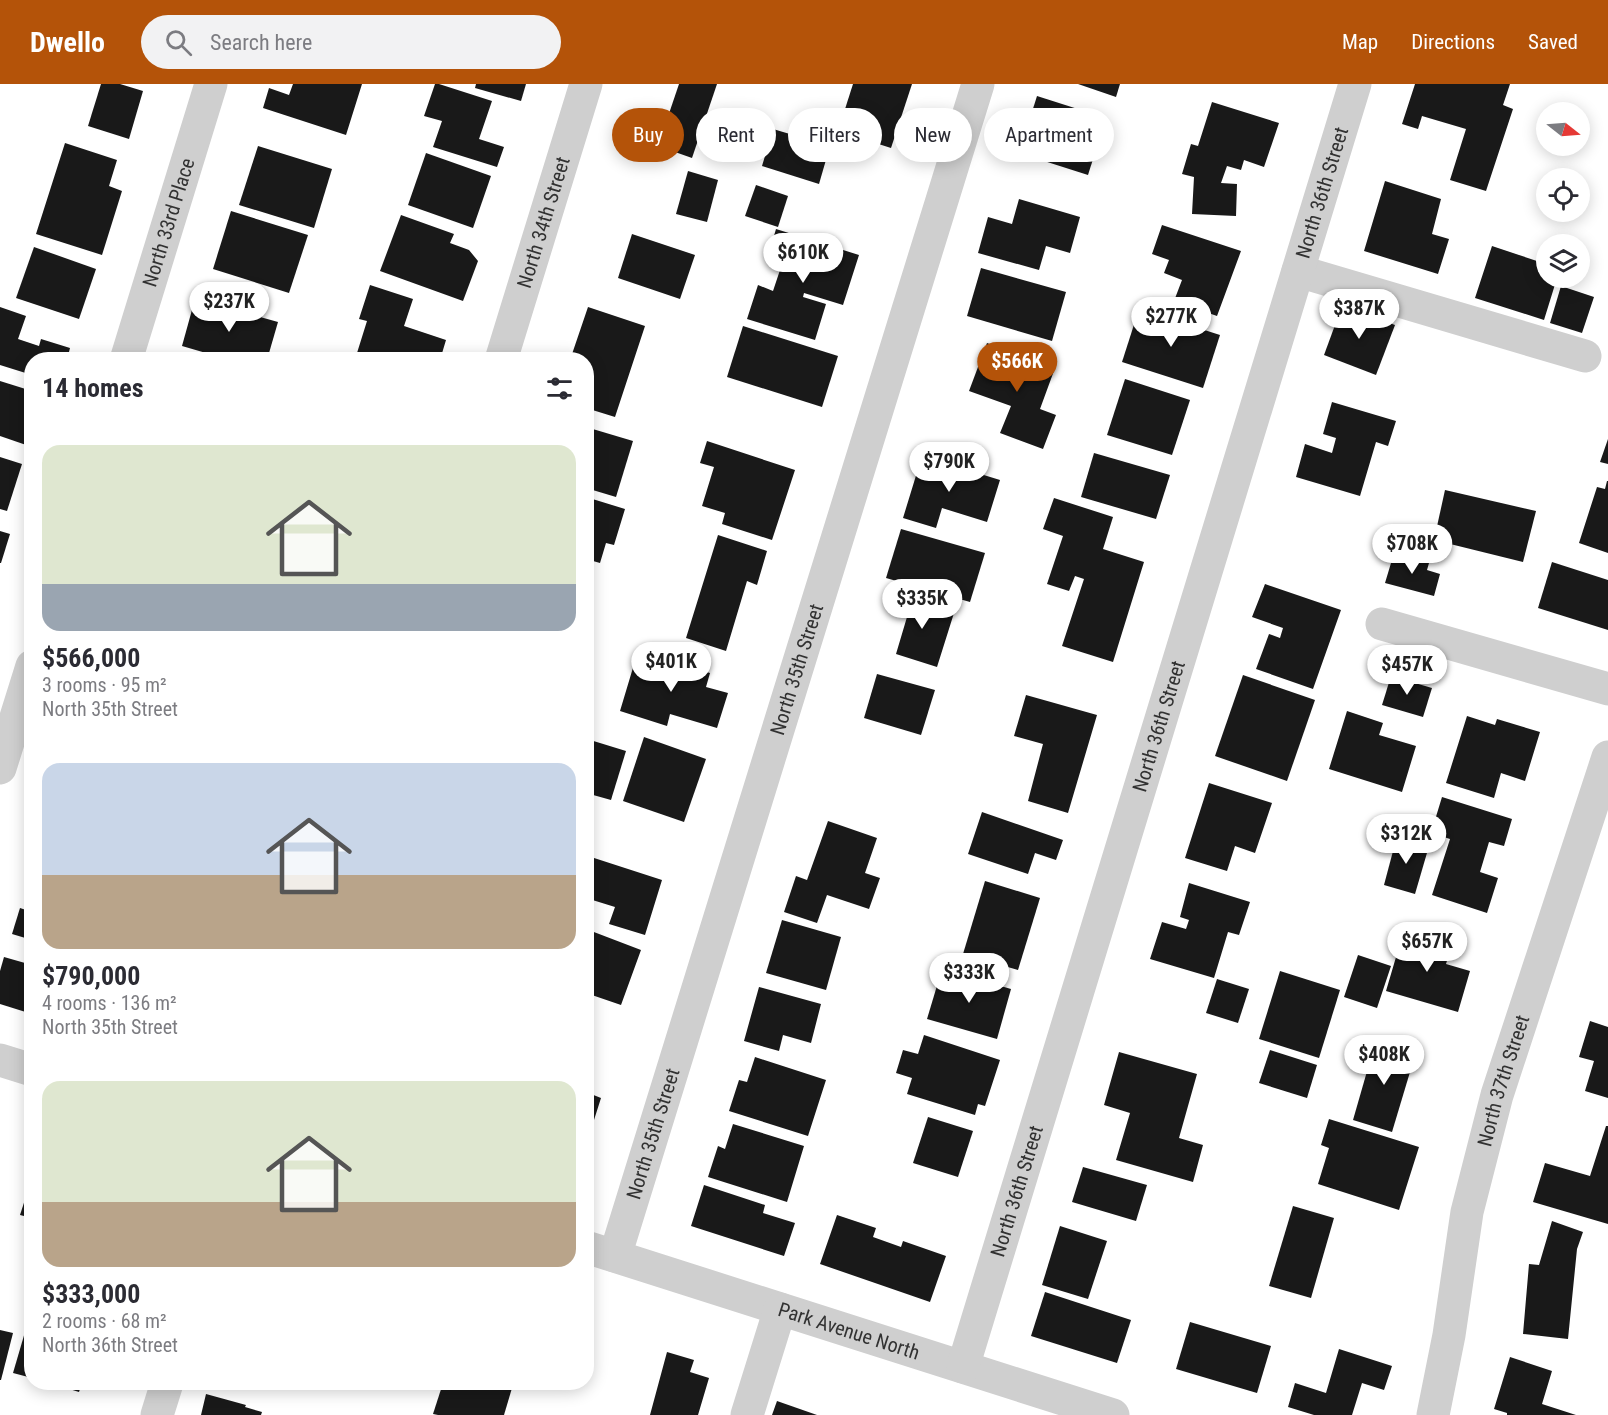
<!DOCTYPE html>
<meta charset="utf-8">
<style>
:root{--surface:#fff;--page:#f2f2f3;--text:#2b2b33;--muted:#7c7c81;--accent:#b45309}
body{margin:0;font-family:"Roboto Condensed",sans-serif;background:var(--page);color:var(--text);height:100vh;display:flex;flex-direction:column;font-size:22px;white-space:nowrap}
*{box-sizing:border-box;margin:0}
p{font-size:20px;color:var(--muted)}
.icon{flex:none;width:33px;height:33px;fill:none;stroke:currentColor;stroke-width:2;stroke-linecap:round;stroke-linejoin:round}
.map{position:relative;flex:1;overflow:hidden}
.panel{position:absolute;left:24px;top:268px;width:570px;height:1038px;display:flex;flex-direction:column;background:var(--surface);border-radius:24px;box-shadow:0 3px 15px #0003}
.panel>*{flex:none}
.banner{position:absolute;left:612px;top:24px;width:570px;height:54px;display:flex;gap:12px}
.needle{width:39px;rotate:107deg}
.buttons{position:absolute;left:1536px;top:18px;display:grid;gap:12px}
.buttons a{display:grid;place-items:center;width:54px;height:54px;border-radius:50%;background:var(--surface);box-shadow:0 3px 15px #0003;font-size:30px}
.price{position:absolute;translate:-50% -51px;padding:0 14px;border-radius:21px;background:#fff;color:#222;font-size:20px;line-height:39px;filter:drop-shadow(0 2px 3px #0008)}
.price::after{content:'';position:absolute;left:50%;top:36px;width:18px;height:14px;margin-left:-9px;background:inherit;clip-path:polygon(0 0,100% 0,50% 100%)}
.price.selected{background:var(--accent);color:#fff}
ul{padding:0;list-style:none}
li{display:grid;align-content:center;gap:12px;height:318px;padding:0 18px}
li span{display:grid;place-items:center;height:186px;border-radius:18px;color:#555}
li>.icon{margin-inline-start:auto}
span .icon{width:108px;height:108px;fill:#fffc;stroke-width:1}
li b{font-size:26px}
h2{display:flex;justify-content:space-between;align-items:center;height:72px;padding:0 18px;font-size:26px}
.pill{padding:0 21px;border-radius:27px;background:var(--surface);box-shadow:0 3px 15px #0003;font-size:21px;line-height:54px}
.pill.selected{background:var(--accent);color:#fff}
header{display:flex;align-items:center;gap:36px;box-sizing:border-box;height:84px;padding:0 30px;background:var(--accent);color:#fff}
header strong{font-size:28px}
nav{display:flex;gap:33px;margin-inline-start:auto;font-size:21px}
.search{width:420px;height:54px;background:var(--page);display:flex;align-items:center;gap:15px;box-sizing:border-box;padding:0 21px;border-radius:33px;color:var(--muted);font-size:22px}
.map>svg:first-child{display:block}
.building{fill:#191919}
.lines{fill:none;stroke-linecap:round;stroke-linejoin:round}
.minor{stroke:#cfcfcf;stroke-width:33}
.labels{text-anchor:middle;dominant-baseline:central;stroke-width:6;stroke-linejoin:round;paint-order:stroke}
.street-label{font-size:20px;fill:#323232;stroke:#fff}
</style>
<header>
<strong>Dwello</strong>
<div class="search"><svg class="icon" aria-label="search" viewBox="0 0 24 24"><circle cx="10" cy="10" r="6"/><path d="M15 15l6 6"/></svg>Search here</div>
<nav><a>Map</a><a>Directions</a><a>Saved</a></nav>
</header>
<div class="map">
<svg width="1608" height="1331" viewBox="0 0 1608 1331">
<rect width="100%" height="100%" fill="#fff"/>
<g class="building">
<path d="M 101,0 L 120,0 L 143,7 L 129,55 L 88,42 Z"/>
<path d="M 293,0 L 362,0 L 346,51 L 263,24 L 269,4 L 289,11 Z"/>
<path d="M 435,0 L 439,0 L 492,17 L 479,55 L 504,63 L 497,83 L 433,63 L 442,37 L 424,32 Z"/>
<path d="M 476,0 L 526,0 L 521,17 L 475,4 Z"/>
<path d="M 679,0 L 717,0 L 692,74 L 658,62 Z"/>
<path d="M 853,0 L 912,0 L 891,64 L 838,47 Z"/>
<path d="M 1078,0 L 1120,0 L 1116,13 Z"/>
<path d="M 1415,0 L 1510,0 L 1503,21 L 1513,25 L 1486,107 L 1450,96 L 1466,45 L 1422,32 L 1418,45 L 1402,40 Z"/>
<path d="M 1037,12 L 1106,34 L 1088,91 L 1019,69 Z"/>
<path d="M 1212,18 L 1279,39 L 1264,83 L 1244,76 L 1241,86 L 1227,82 L 1221,99 L 1237,100 L 1236,132 L 1192,130 L 1194,93 L 1182,90 L 1191,60 L 1198,62 Z"/>
<path d="M 773,45 L 830,62 L 819,100 L 762,82 Z"/>
<path d="M 65,59 L 117,76 L 109,102 L 122,107 L 102,171 L 36,150 Z"/>
<path d="M 258,62 L 332,85 L 314,144 L 239,121 Z"/>
<path d="M 426,69 L 491,92 L 473,144 L 408,121 Z"/>
<path d="M 688,87 L 718,96 L 707,138 L 676,130 Z"/>
<path d="M 1385,97 L 1441,115 L 1432,150 L 1449,155 L 1438,190 L 1364,167 Z"/>
<path d="M 756,101 L 788,112 L 778,143 L 745,132 Z"/>
<path d="M 1019,115 L 1080,133 L 1070,169 L 1046,162 L 1039,186 L 978,169 L 988,133 L 1012,140 Z"/>
<path d="M 231,127 L 308,151 L 289,209 L 213,185 Z"/>
<path d="M 401,131 L 454,150 L 450,159 L 469,166 L 478,177 L 463,217 L 380,187 Z"/>
<path d="M 1162,141 L 1241,167 L 1217,232 L 1174,217 L 1182,196 L 1164,189 L 1169,176 L 1152,170 Z"/>
<path d="M 776,145 L 859,171 L 843,221 L 804,209 L 803,213 L 826,220 L 815,256 L 747,235 L 758,201 L 773,207 L 783,177 L 768,172 Z"/>
<path d="M 632,150 L 695,171 L 680,215 L 618,194 Z"/>
<path d="M 1492,162 L 1546,180 L 1546,194 L 1557,194 L 1544,236 L 1475,214 Z"/>
<path d="M 34,163 L 96,185 L 79,235 L 16,214 Z"/>
<path d="M 981,184 L 1066,208 L 1052,257 L 967,232 Z"/>
<path d="M 370,201 L 413,215 L 404,242 L 446,256 L 440,276 L 380,276 L 357,269 L 367,237 L 359,235 Z"/>
<path d="M 1561,202 L 1594,213 L 1582,249 L 1550,239 Z"/>
<path d="M 195,215 L 278,238 L 267,276 L 230,276 L 182,262 Z"/>
<path d="M 1342,222 L 1395,241 L 1376,291 L 1324,271 Z"/>
<path d="M 0,223 L 26,232 L 18,255 L 39,262 L 41,255 L 70,264 L 67,276 L 32,276 L 32,291 L 0,281 Z"/>
<path d="M 588,223 L 645,242 L 615,333 L 586,324 L 586,276 L 570,276 Z"/>
<path d="M 1139,225 L 1220,251 L 1203,304 L 1122,278 Z"/>
<path d="M 743,242 L 838,272 L 822,323 L 727,293 Z"/>
<path d="M 987,259 L 1055,284 L 1040,325 L 1056,331 L 1043,365 L 1000,349 L 1011,322 L 969,307 Z"/>
<path d="M 1125,295 L 1190,316 L 1172,371 L 1107,351 Z"/>
<path d="M 0,297 L 32,307 L 32,363 L 0,352 Z"/>
<path d="M 1332,318 L 1396,337 L 1388,362 L 1376,358 L 1360,412 L 1296,393 L 1305,360 L 1332,369 L 1336,354 L 1323,350 Z"/>
<path d="M 586,343 L 633,357 L 616,413 L 586,404 Z"/>
<path d="M 1608,355 L 1608,380 L 1600,378 Z"/>
<path d="M 707,357 L 795,386 L 772,456 L 722,440 L 725,429 L 702,422 L 714,383 L 700,379 Z"/>
<path d="M 1094,369 L 1170,391 L 1156,435 L 1081,413 Z"/>
<path d="M 922,372 L 1000,396 L 987,438 L 942,424 L 936,444 L 903,434 Z"/>
<path d="M 0,373 L 22,380 L 7,427 L 0,425 Z"/>
<path d="M 1607,397 L 1608,397 L 1608,469 L 1579,459 L 1597,403 L 1605,405 Z"/>
<path d="M 1445,406 L 1536,427 L 1523,478 L 1434,456 Z"/>
<path d="M 586,413 L 625,425 L 614,461 L 606,459 L 600,479 L 586,475 Z"/>
<path d="M 1054,414 L 1113,433 L 1103,465 L 1144,478 L 1113,578 L 1062,562 L 1084,495 L 1075,492 L 1069,507 L 1047,500 L 1063,452 L 1043,445 Z"/>
<path d="M 901,445 L 985,469 L 970,518 L 886,494 Z"/>
<path d="M 0,447 L 10,450 L 1,479 L 0,479 Z"/>
<path d="M 718,451 L 767,467 L 757,501 L 747,497 L 726,567 L 686,554 Z"/>
<path d="M 1394,469 L 1429,479 L 1427,486 L 1440,490 L 1434,512 L 1385,499 Z"/>
<path d="M 1552,478 L 1608,496 L 1608,546 L 1538,524 Z"/>
<path d="M 1265,500 L 1341,526 L 1313,605 L 1256,585 L 1269,550 L 1280,554 L 1283,544 L 1252,533 Z"/>
<path d="M 898,510 L 954,529 L 937,583 L 896,570 L 907,533 L 892,529 Z"/>
<path d="M 638,567 L 710,589 L 706,603 L 728,609 L 717,644 L 670,630 L 667,642 L 620,627 Z"/>
<path d="M 877,590 L 935,606 L 921,651 L 864,634 Z"/>
<path d="M 1243,591 L 1315,616 L 1287,697 L 1215,672 Z"/>
<path d="M 1391,592 L 1432,604 L 1423,633 L 1382,621 Z"/>
<path d="M 1026,611 L 1097,631 L 1068,729 L 1028,717 L 1043,660 L 1014,652 Z"/>
<path d="M 1347,627 L 1383,639 L 1379,651 L 1416,662 L 1402,708 L 1329,685 Z"/>
<path d="M 1467,632 L 1495,641 L 1497,635 L 1540,648 L 1525,697 L 1501,689 L 1494,714 L 1446,699 Z"/>
<path d="M 644,653 L 706,675 L 684,738 L 623,717 Z"/>
<path d="M 587,655 L 626,667 L 611,716 L 586,709 Z"/>
<path d="M 1209,699 L 1272,719 L 1255,769 L 1235,762 L 1227,787 L 1185,774 Z"/>
<path d="M 1442,713 L 1512,735 L 1504,762 L 1489,758 L 1480,788 L 1498,794 L 1487,829 L 1432,811 L 1450,755 L 1431,749 Z"/>
<path d="M 982,728 L 1063,756 L 1056,776 L 1035,769 L 1028,790 L 968,770 Z"/>
<path d="M 828,737 L 877,754 L 865,789 L 880,794 L 869,825 L 827,811 L 817,839 L 784,828 L 796,792 L 807,796 Z"/>
<path d="M 1397,752 L 1429,762 L 1415,810 L 1384,801 Z"/>
<path d="M 591,773 L 662,796 L 645,851 L 609,840 L 615,823 L 586,814 L 586,787 Z"/>
<path d="M 985,797 L 1040,814 L 1018,886 L 963,870 Z"/>
<path d="M 1189,799 L 1250,818 L 1239,851 L 1228,848 L 1214,894 L 1150,875 L 1162,838 L 1186,845 L 1189,836 L 1180,833 Z"/>
<path d="M 20,824 L 32,828 L 32,856 L 12,850 Z"/>
<path d="M 782,836 L 841,853 L 826,906 L 766,889 Z"/>
<path d="M 586,845 L 641,866 L 621,921 L 586,909 L 586,893 L 588,888 L 586,887 Z"/>
<path d="M 1404,846 L 1452,860 L 1446,880 L 1470,887 L 1458,928 L 1386,907 Z"/>
<path d="M 1358,871 L 1391,882 L 1377,924 L 1344,913 Z"/>
<path d="M 4,873 L 32,881 L 32,930 L 0,920 L 0,887 Z"/>
<path d="M 942,885 L 1011,905 L 997,955 L 927,935 Z"/>
<path d="M 1280,887 L 1340,906 L 1319,974 L 1259,955 Z"/>
<path d="M 1217,895 L 1249,905 L 1238,939 L 1206,929 Z"/>
<path d="M 759,903 L 821,920 L 811,959 L 783,951 L 779,967 L 744,957 Z"/>
<path d="M 1590,937 L 1608,943 L 1608,1014 L 1585,1007 L 1594,977 L 1579,973 Z"/>
<path d="M 924,951 L 1000,976 L 985,1022 L 978,1020 L 975,1031 L 907,1010 L 912,994 L 896,989 L 903,966 L 918,970 Z"/>
<path d="M 1376,956 L 1416,968 L 1392,1048 L 1353,1036 Z"/>
<path d="M 1270,966 L 1317,981 L 1307,1014 L 1259,999 Z"/>
<path d="M 1119,968 L 1197,990 L 1179,1054 L 1203,1061 L 1193,1098 L 1116,1076 L 1130,1029 L 1104,1021 Z"/>
<path d="M 755,973 L 826,996 L 808,1052 L 729,1027 L 739,996 L 747,998 Z"/>
<path d="M 586,1000 L 594,1002 L 591,1010 L 601,1014 L 587,1058 Z"/>
<path d="M 928,1033 L 973,1047 L 958,1093 L 913,1079 Z"/>
<path d="M 1329,1035 L 1419,1063 L 1399,1126 L 1318,1100 L 1329,1064 L 1321,1061 Z"/>
<path d="M 733,1040 L 804,1062 L 787,1118 L 708,1093 L 718,1062 L 725,1065 Z"/>
<path d="M 1606,1042 L 1608,1042 L 1608,1140 L 1533,1118 L 1545,1079 L 1590,1092 Z"/>
<path d="M 1083,1083 L 1147,1101 L 1136,1137 L 1072,1118 Z"/>
<path d="M 32,1094 L 32,1134 L 20,1131 Z"/>
<path d="M 704,1101 L 765,1121 L 763,1129 L 795,1139 L 784,1172 L 691,1142 Z"/>
<path d="M 1293,1122 L 1334,1134 L 1311,1214 L 1269,1202 Z"/>
<path d="M 837,1131 L 876,1144 L 873,1153 L 901,1163 L 903,1157 L 946,1172 L 930,1218 L 820,1180 Z"/>
<path d="M 1552,1137 L 1583,1148 L 1577,1165 L 1568,1255 L 1523,1250 L 1529,1180 L 1539,1181 Z"/>
<path d="M 1060,1142 L 1107,1157 L 1088,1215 L 1042,1201 Z"/>
<path d="M 1045,1208 L 1131,1236 L 1117,1279 L 1031,1252 Z"/>
<path d="M 1190,1238 L 1271,1262 L 1257,1309 L 1176,1285 Z"/>
<path d="M 0,1246 L 13,1249 L 1,1296 L 0,1296 Z"/>
<path d="M 25,1248 L 32,1250 L 32,1294 L 13,1289 Z"/>
<path d="M 1339,1265 L 1392,1282 L 1384,1306 L 1362,1299 L 1352,1331 L 1314,1331 L 1288,1323 L 1295,1299 L 1326,1309 Z"/>
<path d="M 667,1268 L 694,1276 L 690,1288 L 709,1294 L 698,1331 L 650,1331 Z"/>
<path d="M 1510,1273 L 1552,1287 L 1542,1320 L 1576,1331 L 1507,1331 L 1507,1329 L 1494,1325 Z"/>
<path d="M 50,1299 L 82,1299 L 79,1308 Z"/>
<path d="M 443,1299 L 498,1299 L 512,1304 L 504,1331 L 438,1331 L 433,1330 Z"/>
<path d="M 206,1310 L 246,1321 L 245,1323 L 262,1328 L 261,1331 L 201,1331 Z"/>
<path d="M 777,1317 L 817,1331 L 772,1331 Z"/>
</g>
<g class="lines">
<g class="minor">
<path d="M 1298,187 L 1585,272"/>
<path id="s1" d="M 126,276 L 211,0"/>
<path id="s2" d="M 501,276 L 586,0"/>
<path d="M 1382,540 L 1608,605"/>
<path d="M 0,684 L 32,582"/>
<path d="M 0,976 L 32,986"/>
<path id="s3" d="M 586,1163 L 1113,1331"/>
<path id="s4" d="M 615,1172 L 978,0"/>
<path id="s5" d="M 963,1283 L 1355,0"/>
<path d="M 157,1331 L 167,1299"/>
<path d="M 747,1331 L 780,1225"/>
<path id="s6" d="M 1433,1331 L 1449,1251 L 1467,1128 L 1497,1011 L 1608,673"/>
</g>
</g>
<g class="labels">
<g class="street-label">
<text stroke="none"><textPath href="#s5" startOffset="1228">North 36th Street</textPath></text>
<text stroke="none"><textPath href="#s1" startOffset="144">North 33rd Place</textPath></text>
<text stroke="none"><textPath href="#s2" startOffset="144">North 34th Street</textPath></text>
<text stroke="none"><textPath href="#s4" startOffset="614">North 35th Street</textPath></text>
<text stroke="none"><textPath href="#s5" startOffset="670">North 36th Street</textPath></text>
<text stroke="none"><textPath href="#s6" startOffset="342">North 37th Street</textPath></text>
<text stroke="none"><textPath href="#s4" startOffset="128">North 35th Street</textPath></text>
<text stroke="none"><textPath href="#s5" startOffset="184">North 36th Street</textPath></text>
<text stroke="none"><textPath href="#s3" startOffset="276">Park Avenue North</textPath></text>
</g>
</g>
</svg>
<div class="buttons">
<a><svg class="needle" viewBox="-14 -14 28 28"><path d="M0-13l5 13h-10z" fill="#e53935"/><path d="M0 13l5-13h-10z" fill="#7c7c81"/></svg></a>
<a><svg class="icon" aria-label="locate" viewBox="0 0 24 24"><circle cx="12" cy="12" r="6"/><path d="M12 2v4M12 18v4M2 12h4M18 12h4"/></svg></a>
<a><svg class="icon" aria-label="layers" viewBox="0 0 24 24"><path d="M12 4l9 5-9 5-9-5zM3 14l9 5 9-5"/></svg></a>
</div>
<b class="price" style="left:803px;top:200px">$610K</b>
<b class="price" style="left:229px;top:249px">$237K</b>
<b class="price" style="left:1359px;top:256px">$387K</b>
<b class="price" style="left:1171px;top:264px">$277K</b>
<b class="price selected" style="left:1017px;top:309px">$566K</b>
<b class="price" style="left:949px;top:409px">$790K</b>
<b class="price" style="left:1412px;top:491px">$708K</b>
<b class="price" style="left:922px;top:546px">$335K</b>
<b class="price" style="left:671px;top:609px">$401K</b>
<b class="price" style="left:1407px;top:612px">$457K</b>
<b class="price" style="left:1406px;top:781px">$312K</b>
<b class="price" style="left:1427px;top:889px">$657K</b>
<b class="price" style="left:969px;top:920px">$333K</b>
<b class="price" style="left:1384px;top:1002px">$408K</b>
<div class="banner">
<a class="pill selected">Buy</a>
<a class="pill">Rent</a>
<a class="pill">Filters</a>
<a class="pill">New</a>
<a class="pill">Apartment</a>
</div>
<section class="panel">
<h2>14 homes<svg class="icon" aria-label="filters" viewBox="0 0 24 24"><path d="M4 7h16M4 17h16"/><circle cx="9" cy="7" r="2"/><circle cx="15" cy="17" r="2"/></svg></h2>
<ul>
<li><span style="background:linear-gradient(#dfe7d0 75%,#9aa5b1 0)"><svg class="icon" aria-label="home" viewBox="0 0 24 24"><path d="M3 11l9-7 9 7M6 9v11h12V9"/></svg></span><div><b>$566,000</b><p>3 rooms · 95 m²</p><p>North 35th Street</p></div></li>
<li><span style="background:linear-gradient(#c9d6e8 60%,#b9a48a 0)"><svg class="icon" aria-label="home" viewBox="0 0 24 24"><path d="M3 11l9-7 9 7M6 9v11h12V9"/></svg></span><div><b>$790,000</b><p>4 rooms · 136 m²</p><p>North 35th Street</p></div></li>
<li><span style="background:linear-gradient(#dfe7d0 65%,#b9a48a 0)"><svg class="icon" aria-label="home" viewBox="0 0 24 24"><path d="M3 11l9-7 9 7M6 9v11h12V9"/></svg></span><div><b>$333,000</b><p>2 rooms · 68 m²</p><p>North 36th Street</p></div></li>
</ul>
</section>
</div>
